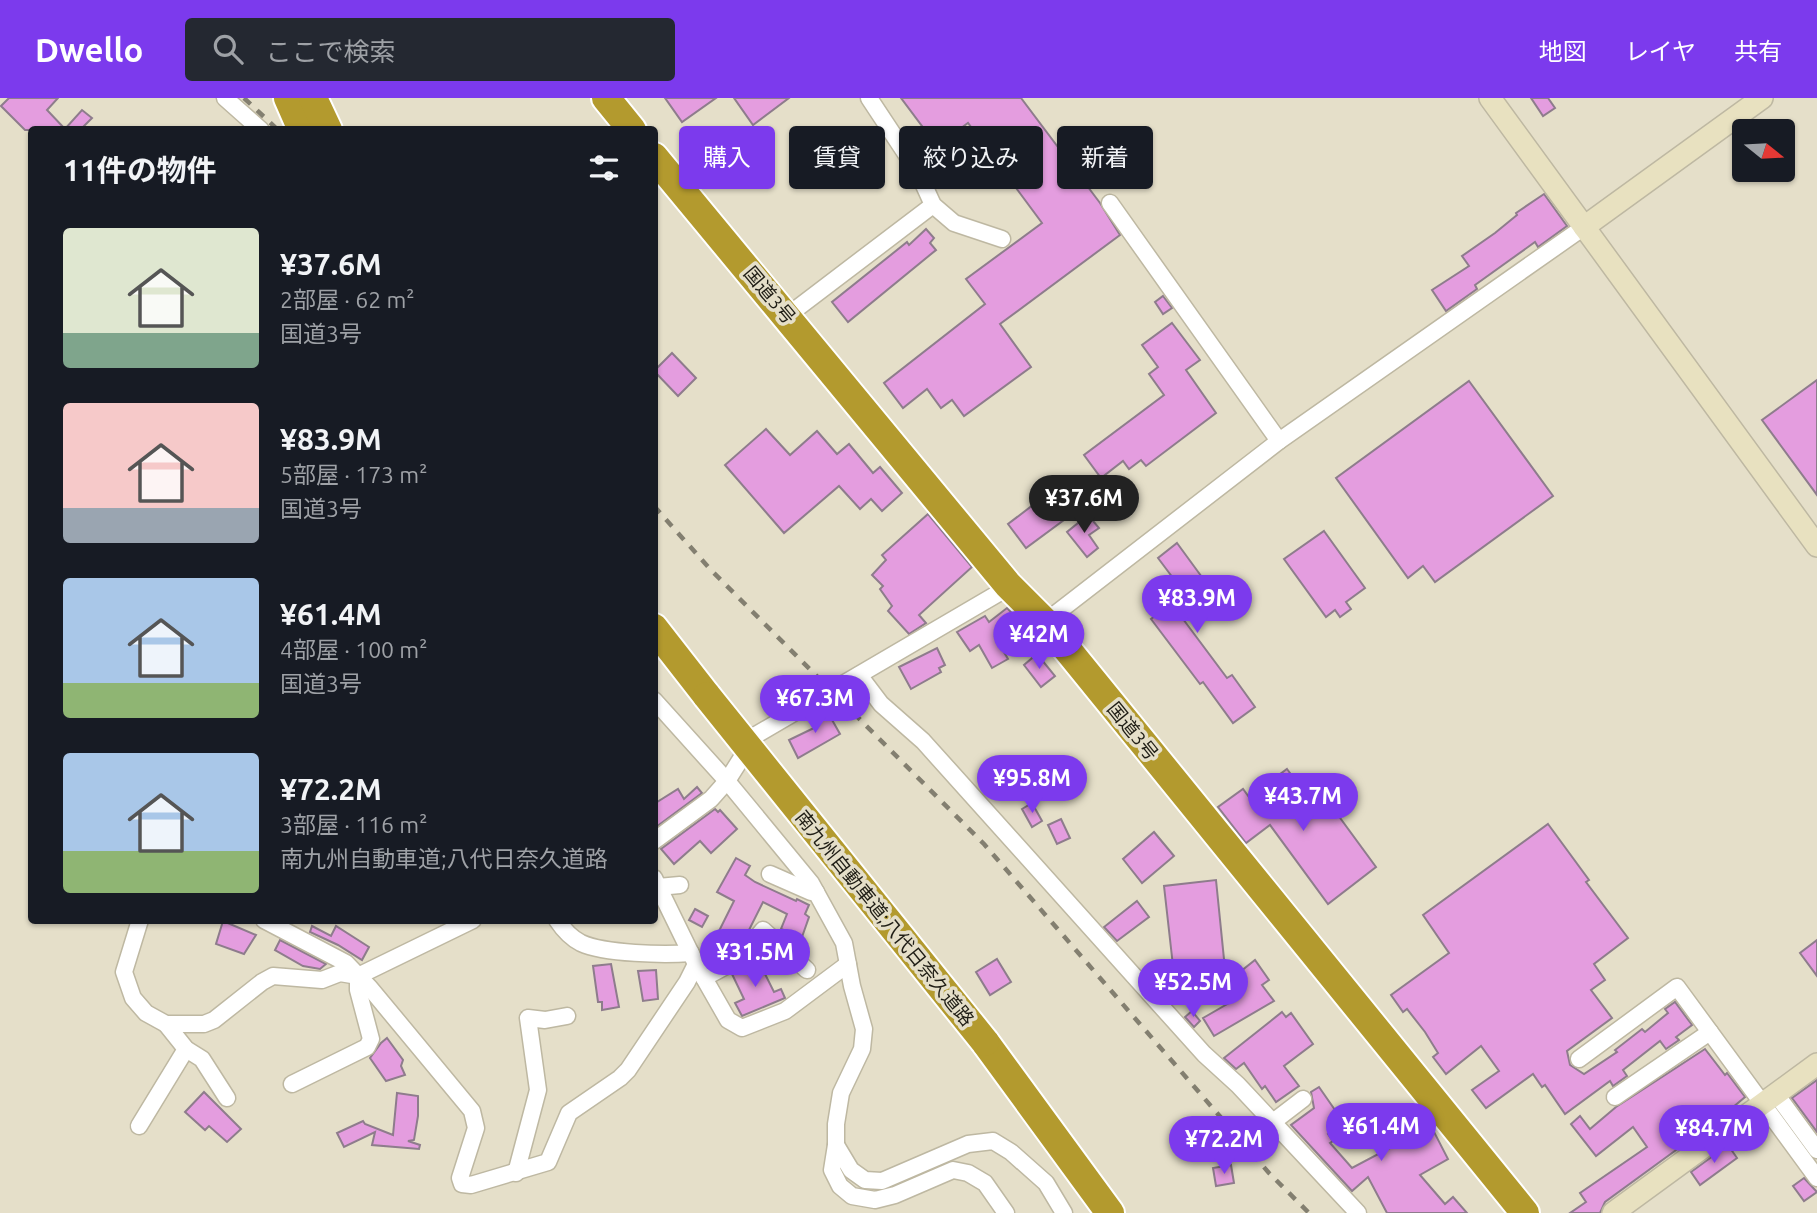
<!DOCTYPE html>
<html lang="ja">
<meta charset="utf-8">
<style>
:root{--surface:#171b24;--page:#242831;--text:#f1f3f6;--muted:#9ea1a6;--accent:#7c3aed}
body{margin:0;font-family:Ubuntu,"Noto Sans JP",sans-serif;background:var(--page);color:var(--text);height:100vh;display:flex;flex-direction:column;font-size:26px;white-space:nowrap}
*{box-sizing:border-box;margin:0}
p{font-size:23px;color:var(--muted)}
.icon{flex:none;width:38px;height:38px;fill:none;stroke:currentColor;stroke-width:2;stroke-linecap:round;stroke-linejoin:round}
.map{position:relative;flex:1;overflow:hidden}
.sheet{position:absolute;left:28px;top:28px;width:630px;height:798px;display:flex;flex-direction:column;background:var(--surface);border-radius:7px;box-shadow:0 2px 5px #0004}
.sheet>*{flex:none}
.banner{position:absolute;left:679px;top:28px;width:665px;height:63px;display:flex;gap:14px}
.needle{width:46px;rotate:108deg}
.fabs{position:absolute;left:1732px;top:21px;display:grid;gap:14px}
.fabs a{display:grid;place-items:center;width:63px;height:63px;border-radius:7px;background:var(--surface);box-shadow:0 2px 5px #0004;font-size:35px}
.price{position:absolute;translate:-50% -60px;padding:0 16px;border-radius:24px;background:var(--accent);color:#fff;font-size:23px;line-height:46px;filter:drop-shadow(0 2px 4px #0008)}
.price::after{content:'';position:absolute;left:50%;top:42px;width:21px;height:16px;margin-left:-10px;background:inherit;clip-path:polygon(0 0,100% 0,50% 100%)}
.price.active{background:#222;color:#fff}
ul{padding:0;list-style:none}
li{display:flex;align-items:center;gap:21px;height:175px;padding:0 35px}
li span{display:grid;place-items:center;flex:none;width:196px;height:140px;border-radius:7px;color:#555}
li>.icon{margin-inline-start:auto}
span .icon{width:84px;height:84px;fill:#fffc;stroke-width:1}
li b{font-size:30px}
h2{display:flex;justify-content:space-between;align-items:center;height:84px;padding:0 35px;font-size:30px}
.chip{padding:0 24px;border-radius:7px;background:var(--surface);box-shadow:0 2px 5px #0004;font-size:24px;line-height:63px}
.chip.active{background:var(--accent);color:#fff}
header{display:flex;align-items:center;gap:42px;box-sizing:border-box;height:98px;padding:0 35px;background:var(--accent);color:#fff}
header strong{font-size:33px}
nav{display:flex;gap:38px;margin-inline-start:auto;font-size:24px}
.search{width:490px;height:63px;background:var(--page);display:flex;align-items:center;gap:18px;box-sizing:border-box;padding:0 24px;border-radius:7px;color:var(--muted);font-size:26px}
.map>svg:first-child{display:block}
.building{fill:#e49ddf;stroke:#8e7c8c;stroke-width:2}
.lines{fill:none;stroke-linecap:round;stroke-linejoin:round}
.street-casing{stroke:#beb8a2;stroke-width:19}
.secondary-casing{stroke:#beb8a2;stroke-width:24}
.highway-casing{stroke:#fff;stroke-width:32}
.street{stroke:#fff;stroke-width:16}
.secondary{stroke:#e8e1c0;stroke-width:21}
.highway{stroke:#b39a2e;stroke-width:28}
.rail{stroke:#837f70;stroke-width:4.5;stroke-dasharray:9 9;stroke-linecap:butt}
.highway-bridge-casing{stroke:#fff;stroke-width:32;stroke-linecap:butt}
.highway-bridge{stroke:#b39a2e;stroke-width:28}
.labels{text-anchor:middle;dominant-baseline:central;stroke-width:7;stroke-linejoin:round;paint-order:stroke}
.street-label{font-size:19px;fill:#1f1d15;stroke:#e5dfc9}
</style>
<header>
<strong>Dwello</strong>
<div class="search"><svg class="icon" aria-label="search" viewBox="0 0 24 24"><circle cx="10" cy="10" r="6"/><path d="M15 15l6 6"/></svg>ここで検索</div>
<nav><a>地図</a><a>レイヤ</a><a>共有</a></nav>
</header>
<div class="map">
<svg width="1817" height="1115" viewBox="0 0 1817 1115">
<rect width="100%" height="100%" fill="#e5dfc9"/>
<g class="building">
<path d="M 9,0 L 58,0 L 47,12 L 65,31 L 82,12 L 92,20 L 80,32 L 25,32 L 1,8 Z"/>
<path d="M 665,0 L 716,0 L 682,24 Z"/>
<path d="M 734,0 L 789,0 L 753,27 Z"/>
<path d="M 901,0 L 1021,0 L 1100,105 L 1120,137 L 1000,226 L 1031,269 L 964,318 L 952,302 L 941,310 L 927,291 L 903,310 L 884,285 L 985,206 L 966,181 L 1042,125 L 968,25 L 937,48 Z"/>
<path d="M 1531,0 L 1548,0 L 1555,10 L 1543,18 Z"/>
<path d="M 1544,96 L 1567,128 L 1538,149 L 1535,144 L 1475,187 L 1477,191 L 1446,213 L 1432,192 L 1469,168 L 1462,158 L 1495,135 L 1517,117 L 1516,115 Z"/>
<path d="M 926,131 L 934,140 L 930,145 L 936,152 L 848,224 L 832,204 L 907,144 L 909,147 Z"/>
<path d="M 1163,198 L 1172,210 L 1163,216 L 1155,204 Z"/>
<path d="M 1172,225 L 1200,262 L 1186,272 L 1216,315 L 1146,368 L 1141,362 L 1129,371 L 1123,363 L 1101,380 L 1084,357 L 1164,297 L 1149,276 L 1158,269 L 1142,247 Z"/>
<path d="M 672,255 L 696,280 L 678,298 L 654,273 Z"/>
<path d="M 1817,282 L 1817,397 L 1762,322 Z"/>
<path d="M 1469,283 L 1553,398 L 1435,484 L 1423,468 L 1408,480 L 1336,380 Z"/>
<path d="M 766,331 L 790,357 L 817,333 L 837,356 L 849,346 L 873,375 L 880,369 L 902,395 L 882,413 L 871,401 L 860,411 L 839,388 L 784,435 L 725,367 Z"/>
<path d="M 1050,394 L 1068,419 L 1026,450 L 1008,426 Z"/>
<path d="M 928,416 L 972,469 L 919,517 L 926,525 L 909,536 L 888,513 L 892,508 L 880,491 L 883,488 L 872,477 L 886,462 L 882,457 Z"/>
<path d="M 1088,417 L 1099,430 L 1089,437 L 1098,450 L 1087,459 L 1067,434 Z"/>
<path d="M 1324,433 L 1365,490 L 1346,504 L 1351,511 L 1340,519 L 1335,512 L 1326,519 L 1284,461 Z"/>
<path d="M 1177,445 L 1215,497 L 1183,521 L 1227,580 L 1232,577 L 1255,609 L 1233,625 L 1203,584 L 1200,586 L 1151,521 L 1185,496 L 1158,460 Z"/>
<path d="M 1007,510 L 1019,522 L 995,539 L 1008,561 L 992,570 L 979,547 L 970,553 L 957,534 L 985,518 L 989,524 Z"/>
<path d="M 937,550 L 945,567 L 939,570 L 941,574 L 911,591 L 899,569 Z"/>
<path d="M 1037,556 L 1055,578 L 1041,589 L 1024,567 Z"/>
<path d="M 827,613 L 840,636 L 798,660 L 789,642 L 816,629 L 812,622 Z"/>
<path d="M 1287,671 L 1310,702 L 1321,694 L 1376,769 L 1328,806 L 1270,727 L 1246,745 L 1218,709 L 1243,691 L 1249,699 Z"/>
<path d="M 697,689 L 702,695 L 656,729 L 654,706 L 678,691 L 684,701 Z"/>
<path d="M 1032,705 L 1042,723 L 1032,729 L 1022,711 Z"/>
<path d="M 715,711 L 718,714 L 720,712 L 737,731 L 711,755 L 700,743 L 674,766 L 661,751 Z"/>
<path d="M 1061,721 L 1070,740 L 1057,746 L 1048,727 Z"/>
<path d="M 1548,726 L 1589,782 L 1586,784 L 1628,840 L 1594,866 L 1605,882 L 1591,892 L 1612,920 L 1567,953 L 1570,967 L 1584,976 L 1617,954 L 1615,952 L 1642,931 L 1645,934 L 1668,915 L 1665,911 L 1675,904 L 1692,927 L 1676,939 L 1679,942 L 1666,951 L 1660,943 L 1623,972 L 1627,978 L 1613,988 L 1610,983 L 1565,1016 L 1545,987 L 1542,989 L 1533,976 L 1486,1010 L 1472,992 L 1499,973 L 1481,948 L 1446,976 L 1433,959 L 1438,955 L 1425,934 L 1407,911 L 1403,914 L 1391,897 L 1449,855 L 1423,817 Z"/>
<path d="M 1154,734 L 1174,758 L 1142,785 L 1123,761 Z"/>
<path d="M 736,760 L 750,768 L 745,777 L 755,784 L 796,803 L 797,801 L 809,807 L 805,816 L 809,819 L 802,839 L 781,831 L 787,816 L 763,804 L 748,834 L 741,843 L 719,833 L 734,803 L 717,794 Z"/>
<path d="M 1216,782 L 1224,861 L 1236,877 L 1255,862 L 1269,882 L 1262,887 L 1274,903 L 1214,938 L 1203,920 L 1229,905 L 1218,890 L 1227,884 L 1211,863 L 1173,868 L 1164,788 Z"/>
<path d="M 1137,803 L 1149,819 L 1117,843 L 1104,829 Z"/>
<path d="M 695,811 L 708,818 L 702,829 L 689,822 Z"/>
<path d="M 223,823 L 256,837 L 244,856 L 216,846 Z"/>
<path d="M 312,828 L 331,838 L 336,828 L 369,849 L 362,862 L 338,847 L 310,834 Z"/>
<path d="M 280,842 L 326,866 L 320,871 L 303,868 L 275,852 Z"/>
<path d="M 1817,842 L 1817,878 L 1800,855 Z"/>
<path d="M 757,860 L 774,894 L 781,891 L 785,900 L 742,918 L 735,905 L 744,901 L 732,876 Z"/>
<path d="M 997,861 L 1011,884 L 990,897 L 976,874 Z"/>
<path d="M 611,866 L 619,909 L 602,912 L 602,904 L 598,904 L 593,868 Z"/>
<path d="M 656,872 L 658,901 L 643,903 L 638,873 Z"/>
<path d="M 1192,913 L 1200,923 L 1194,929 L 1185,919 Z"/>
<path d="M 1282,914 L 1286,919 L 1291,915 L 1313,946 L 1284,968 L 1299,988 L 1276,1004 L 1265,988 L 1262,991 L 1244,965 L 1236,971 L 1224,960 Z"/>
<path d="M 387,940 L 403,962 L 401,968 L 405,977 L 386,983 L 370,960 L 381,945 Z"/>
<path d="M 1705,951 L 1725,977 L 1727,975 L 1745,999 L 1720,1020 L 1605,1104 L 1600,1115 L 1570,1115 L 1586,1104 L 1580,1095 L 1647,1049 L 1633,1029 L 1596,1058 L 1571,1026 L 1580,1018 L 1590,1031 L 1616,1009 Z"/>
<path d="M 1817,982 L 1817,1034 L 1792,1000 Z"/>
<path d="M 1319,989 L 1344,1025 L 1328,1036 L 1333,1043 L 1330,1045 L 1352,1070 L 1431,1028 L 1448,1061 L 1420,1077 L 1445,1106 L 1453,1099 L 1467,1115 L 1387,1115 L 1368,1079 L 1352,1093 L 1291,1027 L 1314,1010 L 1311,994 Z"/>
<path d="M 204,994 L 241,1031 L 227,1044 L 209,1028 L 205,1032 L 185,1014 Z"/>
<path d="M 397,995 L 418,998 L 418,1018 L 414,1042 L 408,1043 L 420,1047 L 419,1051 L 372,1047 L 375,1034 L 344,1049 L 337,1035 L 363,1023 L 365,1026 L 393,1037 Z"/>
<path d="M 1728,1047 L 1737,1060 L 1700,1087 L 1691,1074 Z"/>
<path d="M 1231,1067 L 1234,1085 L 1216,1088 L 1213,1070 Z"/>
<path d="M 1804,1080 L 1817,1094 L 1804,1103 L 1793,1088 Z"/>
</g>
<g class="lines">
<g class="street-casing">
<g id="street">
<path d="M 225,0 L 261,32"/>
<path d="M 869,0 L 918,74 L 933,107 L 954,125 L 1002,141"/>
<path d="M 1110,105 L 1279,343"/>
<path d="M 787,218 L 933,107"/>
<path d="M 1045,524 L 1279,343 L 1584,129"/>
<path d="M 859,577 L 881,606 L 923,643 L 1204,956 L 1238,987 L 1358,1115"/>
<path d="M 654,602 L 727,683 L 811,785 L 844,845 L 852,888 L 864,931 L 862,951 L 841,995 L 836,1026 L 836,1047 L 832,1072 L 840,1088 L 852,1098 L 875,1102 L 895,1097 L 953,1072 L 968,1075 L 985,1085 L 1006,1115"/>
<path d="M 654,743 L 711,701 L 727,683 L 756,637 L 997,496 L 1008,487"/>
<path d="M 770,776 L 811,794 L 816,794"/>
<path d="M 658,789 L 680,787"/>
<path d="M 140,822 L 124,874 L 133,900 L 146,915 L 166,926 L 204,926 L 214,922 L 262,884 L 273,878 L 322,882 L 340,875 L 358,878 L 473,822"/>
<path d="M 264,822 L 346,865 L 370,890 L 472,1013 L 476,1030 L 460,1080 L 462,1086 L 471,1087 L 548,1064 L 569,1015 L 620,980 L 628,972 L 687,884 L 696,866 L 654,780"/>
<path d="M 557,822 C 563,831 571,840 581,845 C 605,856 664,857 691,855"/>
<path d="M 696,866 L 728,922 L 742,930 L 785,913 L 848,866"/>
<path d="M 704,880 L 739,861 L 763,832 L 807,872"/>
<path d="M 166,926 L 186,951 L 202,961 L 227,1000"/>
<path d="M 1579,961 L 1677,889 L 1817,1080"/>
<path d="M 292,986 L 367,949 L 371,941 L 358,892 L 358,878"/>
<path d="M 1776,996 L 1817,1052"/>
<path d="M 1615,999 L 1710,934"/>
<path d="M 1273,1024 L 1303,1001"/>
<path d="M 139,1028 L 186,951"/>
<path d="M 836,1047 L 851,1072 L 865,1082 L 882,1083 L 968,1046 L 993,1043 L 1011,1054 L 1046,1085 L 1064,1115"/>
<path d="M 516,1075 L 538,992 L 528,920 L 545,922 L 567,918"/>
</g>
</g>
<g class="secondary-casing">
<g id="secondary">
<path d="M 1490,0 L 1817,448"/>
<path d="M 1584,129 L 1762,0"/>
<path d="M 1613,1115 L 1817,966"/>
</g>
</g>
<g class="highway-casing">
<g id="highway">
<path d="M 288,0 L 302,32"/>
<path d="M 313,0 L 328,32"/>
<path d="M 606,0 L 632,32"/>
<path d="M 654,59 L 1008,487 L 1045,524 L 1525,1115"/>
<path d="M 654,530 L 707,598"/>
<path d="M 985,944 L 1110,1115"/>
</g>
</g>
<use href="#street" class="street"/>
<use href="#secondary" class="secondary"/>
<use href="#highway" class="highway"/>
<g class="rail">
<path d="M 244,0 L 278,32"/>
<path d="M 654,408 L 710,471 L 984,746 L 1269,1075 L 1309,1115"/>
</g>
<g class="highway-bridge-casing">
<path id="highway-bridge" d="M 707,598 L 985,944"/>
</g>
<use href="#highway-bridge" class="highway-bridge"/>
</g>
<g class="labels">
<g class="street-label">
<text transform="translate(770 197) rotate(50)">国道3号</text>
<text transform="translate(1133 633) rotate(51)">国道3号</text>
<text transform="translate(885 820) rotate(51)">南九州自動車道;八代日奈久道路</text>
</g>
</g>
</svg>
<div class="fabs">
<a><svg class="needle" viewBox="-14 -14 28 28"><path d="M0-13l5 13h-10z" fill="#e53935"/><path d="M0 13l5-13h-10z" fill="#9ea1a6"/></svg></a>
</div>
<b class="price active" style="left:1084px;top:437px">¥37.6M</b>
<b class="price" style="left:1197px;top:537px">¥83.9M</b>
<b class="price" style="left:1039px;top:573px">¥42M</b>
<b class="price" style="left:815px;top:637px">¥67.3M</b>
<b class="price" style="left:1032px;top:717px">¥95.8M</b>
<b class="price" style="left:1303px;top:735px">¥43.7M</b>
<b class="price" style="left:755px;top:891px">¥31.5M</b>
<b class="price" style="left:1193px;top:921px">¥52.5M</b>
<b class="price" style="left:1381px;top:1065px">¥61.4M</b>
<b class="price" style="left:1714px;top:1067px">¥84.7M</b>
<b class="price" style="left:1224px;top:1078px">¥72.2M</b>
<div class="banner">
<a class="chip active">購入</a>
<a class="chip">賃貸</a>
<a class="chip">絞り込み</a>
<a class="chip">新着</a>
</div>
<section class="sheet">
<h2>11件の物件<svg class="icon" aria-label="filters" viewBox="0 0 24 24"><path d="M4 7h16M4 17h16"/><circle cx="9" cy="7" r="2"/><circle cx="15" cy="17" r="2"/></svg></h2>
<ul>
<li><span style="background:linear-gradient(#dfe7d0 75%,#7fa58c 0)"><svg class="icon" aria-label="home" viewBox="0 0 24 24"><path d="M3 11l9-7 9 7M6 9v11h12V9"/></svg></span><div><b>¥37.6M</b><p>2部屋 · 62 m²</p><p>国道3号</p></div></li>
<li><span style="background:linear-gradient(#f6c9c9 75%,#9aa5b1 0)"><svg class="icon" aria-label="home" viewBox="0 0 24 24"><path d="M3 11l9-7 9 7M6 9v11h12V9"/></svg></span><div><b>¥83.9M</b><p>5部屋 · 173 m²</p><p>国道3号</p></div></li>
<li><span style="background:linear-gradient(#a9c7e8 75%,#8fb573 0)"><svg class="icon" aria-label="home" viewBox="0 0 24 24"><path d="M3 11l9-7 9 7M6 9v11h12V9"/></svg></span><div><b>¥61.4M</b><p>4部屋 · 100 m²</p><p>国道3号</p></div></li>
<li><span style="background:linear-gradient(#a9c7e8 70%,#8fb573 0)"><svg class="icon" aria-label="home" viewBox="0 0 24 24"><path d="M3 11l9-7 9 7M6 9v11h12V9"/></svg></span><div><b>¥72.2M</b><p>3部屋 · 116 m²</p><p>南九州自動車道;八代日奈久道路</p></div></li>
</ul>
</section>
</div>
